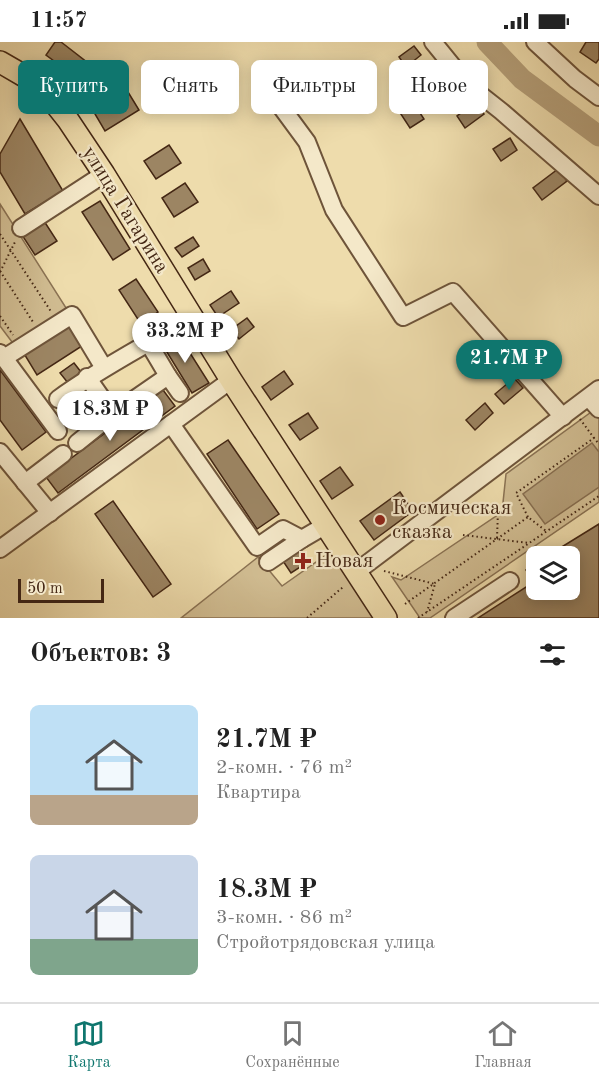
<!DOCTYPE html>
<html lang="ru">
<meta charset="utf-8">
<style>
:root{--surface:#fff;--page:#f6f6f6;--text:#222;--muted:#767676;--line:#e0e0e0;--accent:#0f766e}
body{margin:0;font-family:"Old Standard TT",serif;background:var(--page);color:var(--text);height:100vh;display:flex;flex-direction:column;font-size:22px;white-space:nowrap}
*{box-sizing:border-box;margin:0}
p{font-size:20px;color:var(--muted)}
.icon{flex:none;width:33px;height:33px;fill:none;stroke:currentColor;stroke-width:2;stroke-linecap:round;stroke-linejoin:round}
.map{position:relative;height:576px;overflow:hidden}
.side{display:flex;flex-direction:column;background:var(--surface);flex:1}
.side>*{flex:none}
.guide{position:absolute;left:18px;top:18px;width:564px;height:54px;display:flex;gap:12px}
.fabs{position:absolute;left:526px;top:504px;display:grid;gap:12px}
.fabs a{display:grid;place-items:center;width:54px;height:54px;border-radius:9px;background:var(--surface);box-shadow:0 3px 15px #0003;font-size:30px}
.scale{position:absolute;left:18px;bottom:15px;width:86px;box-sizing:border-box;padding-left:6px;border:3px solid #442714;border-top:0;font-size:16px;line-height:21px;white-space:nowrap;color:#442714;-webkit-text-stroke:4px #f4e8c9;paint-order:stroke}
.price{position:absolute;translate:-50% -51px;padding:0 14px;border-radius:21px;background:#fff;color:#222;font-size:20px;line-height:39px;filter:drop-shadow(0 2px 3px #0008)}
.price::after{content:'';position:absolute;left:50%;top:36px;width:18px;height:14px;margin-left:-9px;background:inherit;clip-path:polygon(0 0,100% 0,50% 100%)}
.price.selected{background:var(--accent);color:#fff}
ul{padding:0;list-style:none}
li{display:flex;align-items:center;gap:18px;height:150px;padding:0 30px}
li span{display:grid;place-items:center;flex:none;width:168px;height:120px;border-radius:9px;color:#555}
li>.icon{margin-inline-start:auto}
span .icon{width:72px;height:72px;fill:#fffc;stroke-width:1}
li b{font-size:26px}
h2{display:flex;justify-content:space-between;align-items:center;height:72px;padding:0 30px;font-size:26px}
.pill{padding:0 21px;border-radius:9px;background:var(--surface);box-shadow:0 3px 15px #0003;font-size:21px;line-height:54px}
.pill.selected{background:var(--accent);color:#fff}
.status{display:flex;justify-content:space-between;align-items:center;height:42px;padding:0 30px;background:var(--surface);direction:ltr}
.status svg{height:16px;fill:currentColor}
.dock{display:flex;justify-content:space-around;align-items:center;height:84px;border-top:2px solid var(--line);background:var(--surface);font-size:16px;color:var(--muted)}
.dock a{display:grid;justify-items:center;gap:3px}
.dock .selected{color:var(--accent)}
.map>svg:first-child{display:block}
.green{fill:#d1bd92;stroke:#8a7253;stroke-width:1.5}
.water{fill:#b49e78;stroke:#876e50;stroke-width:1.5}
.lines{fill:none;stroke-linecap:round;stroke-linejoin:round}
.river{stroke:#b49e78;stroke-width:21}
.building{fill:#9c8563;stroke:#442714;stroke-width:1.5}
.minor-casing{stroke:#6e543a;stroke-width:20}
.major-casing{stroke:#442714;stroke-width:24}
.path{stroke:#442714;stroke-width:2;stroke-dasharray:1.5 3;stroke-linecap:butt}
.minor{stroke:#f4e8c9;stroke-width:16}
.major{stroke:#eedcac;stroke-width:21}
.poi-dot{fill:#8f2418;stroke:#f4e8c9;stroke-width:2}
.labels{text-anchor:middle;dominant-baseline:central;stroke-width:4.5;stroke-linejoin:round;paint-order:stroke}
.street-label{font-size:21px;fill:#442714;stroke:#f4e8c9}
.poi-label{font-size:21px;fill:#442714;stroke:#f4e8c9;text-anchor:start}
</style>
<div class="status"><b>11:57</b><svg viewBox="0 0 49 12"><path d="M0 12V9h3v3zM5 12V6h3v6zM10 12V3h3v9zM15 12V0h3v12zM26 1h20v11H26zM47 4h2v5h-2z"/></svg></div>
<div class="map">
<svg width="599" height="576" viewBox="0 0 599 576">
<rect width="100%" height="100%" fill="#eedcac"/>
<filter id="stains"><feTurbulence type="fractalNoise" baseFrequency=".00333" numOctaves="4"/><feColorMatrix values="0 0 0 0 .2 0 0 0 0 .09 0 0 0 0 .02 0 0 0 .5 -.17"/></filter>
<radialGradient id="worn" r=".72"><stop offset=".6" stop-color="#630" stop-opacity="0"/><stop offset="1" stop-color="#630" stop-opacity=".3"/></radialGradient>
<g class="green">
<path d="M 0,162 L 68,269 L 15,304 L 0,284 Z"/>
<path d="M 594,368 L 599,374 L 599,460 L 430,576 L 420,576 L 392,535 L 401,538 L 502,470 L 506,432 Z"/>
<path d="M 333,508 L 373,576 L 181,576 L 258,515 L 282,544 Z"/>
</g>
<path class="water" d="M 592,401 L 599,410 L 599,445 L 545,482 L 523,452 Z"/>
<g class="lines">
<path class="river" d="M 487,0 L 522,37 L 599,94"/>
</g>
<g class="building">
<path d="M 55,0 L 61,0 L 88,21 L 77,36 L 46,13 Z"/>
<path d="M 586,0 L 599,0 L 599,17 L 596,21 L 580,10 Z"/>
<path d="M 414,4 L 421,13 L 406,25 L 399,15 Z"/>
<path d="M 128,50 L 139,68 L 105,89 L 95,72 Z"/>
<path d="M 409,54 L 424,77 L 410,86 L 395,63 Z"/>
<path d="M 476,60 L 484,72 L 465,86 L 457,74 Z"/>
<path d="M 20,77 L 63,149 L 25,172 L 0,130 L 0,112 Z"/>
<path d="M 510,96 L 517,108 L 501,119 L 493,107 Z"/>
<path d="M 169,103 L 181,121 L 156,137 L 144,119 Z"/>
<path d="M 558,127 L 567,139 L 542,158 L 533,146 Z"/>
<path d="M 185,141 L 198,160 L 174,175 L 162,156 Z"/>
<path d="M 100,159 L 130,207 L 113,218 L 82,170 Z"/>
<path d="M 44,179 L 57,199 L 35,213 L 22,193 Z"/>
<path d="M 193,195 L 199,204 L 182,215 L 175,206 Z"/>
<path d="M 203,217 L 210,229 L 195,238 L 188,226 Z"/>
<path d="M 136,237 L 158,270 L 141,282 L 119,248 Z"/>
<path d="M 231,249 L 239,261 L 218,275 L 210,263 Z"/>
<path d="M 247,276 L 254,285 L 239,297 L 232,287 Z"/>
<path d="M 70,280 L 85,302 L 37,333 L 23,310 Z"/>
<path d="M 178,292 L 209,341 L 192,351 L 162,302 Z"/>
<path d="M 74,321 L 81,330 L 68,341 L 60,331 Z"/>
<path d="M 0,328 L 46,390 L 22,408 L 0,378 Z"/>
<path d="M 284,329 L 293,342 L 271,358 L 262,345 Z"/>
<path d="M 514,336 L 523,346 L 504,362 L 495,352 Z"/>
<path d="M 163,348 L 175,364 L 58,451 L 46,435 Z"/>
<path d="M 485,361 L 493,371 L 475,388 L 466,378 Z"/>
<path d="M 308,371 L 318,386 L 300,398 L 289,383 Z"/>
<path d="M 228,398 L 279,472 L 257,487 L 207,412 Z"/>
<path d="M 340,425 L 353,443 L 332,457 L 320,439 Z"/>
<path d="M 400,450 L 413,469 L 374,498 L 360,479 Z"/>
<path d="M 113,459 L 171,542 L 153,555 L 95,472 Z"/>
<path d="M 599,482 L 599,576 L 478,576 L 534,540 L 526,528 L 537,521 L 537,548 L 570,548 L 570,514 L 547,514 Z"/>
<path d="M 298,505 L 308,520 L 291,531 L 281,516 Z"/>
</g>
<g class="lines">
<g class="minor-casing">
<g id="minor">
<path d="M 433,0 L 468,43 L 501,69 L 599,154"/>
<path d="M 535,0 L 575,37 L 599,55"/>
<path d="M 268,47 L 307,100 L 334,168 L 403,275 L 453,250 L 563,375"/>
<path d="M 21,186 L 104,132"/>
<path d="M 0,311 L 4,316 L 72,273 L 104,326"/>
<path d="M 4,316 L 58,389"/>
<path d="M 168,334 L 180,351"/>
<path d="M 589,356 L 599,367"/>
<path d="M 58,357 C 100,326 147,303 192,275"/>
<path d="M 113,372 L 168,334 L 149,302"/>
<path d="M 171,382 L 257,505 L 283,487 L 302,497 L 326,483"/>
<path d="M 77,401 L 113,372 L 87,335"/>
<path d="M 0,410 L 50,471"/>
<path d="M 25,441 L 63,412"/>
<path d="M 0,507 L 231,338"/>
<path d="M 268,520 L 302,497"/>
<path d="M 356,530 L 599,347"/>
<path d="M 454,576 L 510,539"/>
</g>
</g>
<g class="major-casing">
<path id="major" d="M 0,20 L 26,35 L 45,49 L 68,78 L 104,132 L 231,338 L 386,576"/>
</g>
<g class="path">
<path d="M 0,192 L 52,271"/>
<path d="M 0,229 L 33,280"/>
<path d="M 0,230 L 16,198"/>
<path d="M 0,274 L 13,293"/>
<path d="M 580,377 L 594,396"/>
<path d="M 528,475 L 516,451 L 594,396 L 599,402"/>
<path d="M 463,493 L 529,501"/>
<path d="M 497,496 L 498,469"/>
<path d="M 384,529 L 435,542 L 427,570"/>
<path d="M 405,562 L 528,475 L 546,489"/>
<path d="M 307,576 L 343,545"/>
<path d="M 418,576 L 599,454"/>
</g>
<use href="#minor" class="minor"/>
<use href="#major" class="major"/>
</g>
<g class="poi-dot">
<circle cx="380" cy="478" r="6"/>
<path d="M300 510h6v6h6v6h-6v6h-6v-6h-6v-6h6z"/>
</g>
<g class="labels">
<g class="street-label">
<text transform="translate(125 168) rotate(58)">улица Гагарина</text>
</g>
<g class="poi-label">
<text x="392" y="466">Космическая<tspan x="392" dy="24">сказка</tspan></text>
<text x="315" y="519">Новая</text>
</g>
</g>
<rect width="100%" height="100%" filter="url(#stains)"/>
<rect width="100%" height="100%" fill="url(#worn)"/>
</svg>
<div class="fabs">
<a><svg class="icon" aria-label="layers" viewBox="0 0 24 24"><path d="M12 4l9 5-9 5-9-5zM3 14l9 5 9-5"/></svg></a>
</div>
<div class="scale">50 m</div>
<b class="price" style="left:185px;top:322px">33.2M ₽</b>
<b class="price selected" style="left:509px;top:349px">21.7M ₽</b>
<b class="price" style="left:110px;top:400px">18.3M ₽</b>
<div class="guide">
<a class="pill selected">Купить</a>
<a class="pill">Снять</a>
<a class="pill">Фильтры</a>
<a class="pill">Новое</a>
</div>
</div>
<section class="side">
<h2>Объектов: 3<svg class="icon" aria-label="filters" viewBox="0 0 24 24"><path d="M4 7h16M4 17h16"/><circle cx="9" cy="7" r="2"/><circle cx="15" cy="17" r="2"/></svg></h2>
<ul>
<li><span style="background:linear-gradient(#bfe0f5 75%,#b9a48a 0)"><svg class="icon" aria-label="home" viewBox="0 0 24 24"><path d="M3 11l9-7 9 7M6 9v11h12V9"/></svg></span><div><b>21.7M ₽</b><p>2-комн. · 76 m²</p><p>Квартира</p></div></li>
<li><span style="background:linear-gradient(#c9d6e8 70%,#7fa58c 0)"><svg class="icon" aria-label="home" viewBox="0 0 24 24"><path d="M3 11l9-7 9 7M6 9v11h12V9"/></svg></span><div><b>18.3M ₽</b><p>3-комн. · 86 m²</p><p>Стройотрядовская улица</p></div></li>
</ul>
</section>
<nav class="dock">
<a class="selected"><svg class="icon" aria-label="map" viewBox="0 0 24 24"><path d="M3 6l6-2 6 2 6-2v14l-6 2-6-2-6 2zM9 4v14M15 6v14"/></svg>Карта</a>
<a><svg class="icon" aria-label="saved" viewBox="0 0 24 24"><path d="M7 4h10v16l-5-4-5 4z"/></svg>Сохранённые</a>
<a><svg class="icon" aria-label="home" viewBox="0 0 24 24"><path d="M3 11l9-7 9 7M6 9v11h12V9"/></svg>Главная</a>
</nav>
